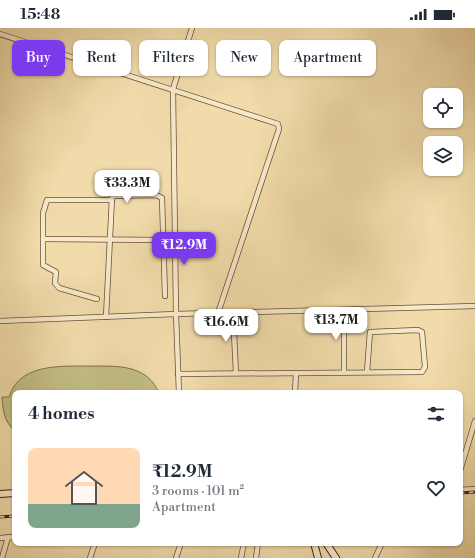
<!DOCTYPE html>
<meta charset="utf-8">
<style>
:root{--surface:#fff;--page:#f6f6f7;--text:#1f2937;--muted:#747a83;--line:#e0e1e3;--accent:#7c3aed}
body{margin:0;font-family:"Libre Bodoni",serif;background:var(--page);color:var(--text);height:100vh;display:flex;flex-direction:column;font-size:15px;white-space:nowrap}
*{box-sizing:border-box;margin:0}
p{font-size:13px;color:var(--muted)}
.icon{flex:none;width:22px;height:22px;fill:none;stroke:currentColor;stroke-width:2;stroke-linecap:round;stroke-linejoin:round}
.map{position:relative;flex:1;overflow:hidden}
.side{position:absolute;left:12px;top:362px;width:451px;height:156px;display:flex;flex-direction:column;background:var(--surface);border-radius:8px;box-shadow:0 1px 3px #0004}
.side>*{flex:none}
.hud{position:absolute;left:12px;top:12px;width:451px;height:36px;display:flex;gap:8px}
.buttons{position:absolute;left:423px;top:60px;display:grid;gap:8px}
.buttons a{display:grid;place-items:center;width:40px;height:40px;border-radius:8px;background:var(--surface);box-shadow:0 1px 3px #0004;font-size:20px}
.price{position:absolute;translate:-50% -34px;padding:0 9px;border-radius:8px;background:#fff;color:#222;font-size:13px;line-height:26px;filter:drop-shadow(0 1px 2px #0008)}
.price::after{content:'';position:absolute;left:50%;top:24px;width:12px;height:9px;margin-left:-6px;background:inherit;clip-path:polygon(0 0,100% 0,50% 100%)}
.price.selected{background:var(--accent);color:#fff}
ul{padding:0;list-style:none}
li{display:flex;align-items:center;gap:12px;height:100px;padding:0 16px}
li+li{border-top:1px solid var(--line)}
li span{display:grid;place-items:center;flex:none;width:112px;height:80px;border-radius:8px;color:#555}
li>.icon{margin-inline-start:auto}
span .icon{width:48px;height:48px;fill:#fffc;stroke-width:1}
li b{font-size:17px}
h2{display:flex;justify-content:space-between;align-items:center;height:48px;padding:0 16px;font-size:17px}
.pill{padding:0 14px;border-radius:8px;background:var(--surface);box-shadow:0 1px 3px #0004;font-size:14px;line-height:36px}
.pill.selected{background:var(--accent);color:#fff}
.status{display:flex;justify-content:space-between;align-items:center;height:28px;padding:0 20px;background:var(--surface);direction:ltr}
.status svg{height:11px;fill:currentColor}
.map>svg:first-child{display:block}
.green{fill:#c2be83;stroke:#7e704c}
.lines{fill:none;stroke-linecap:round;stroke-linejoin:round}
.street-casing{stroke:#68503a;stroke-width:6}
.secondary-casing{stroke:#3a2215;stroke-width:8}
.street{stroke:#f6e8c8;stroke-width:4.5}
.secondary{stroke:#f6e8c8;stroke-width:6}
.rail-casing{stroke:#3a2215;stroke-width:3}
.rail{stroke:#f6e8c8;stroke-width:1.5;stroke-dasharray:4.5;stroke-linecap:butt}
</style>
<div class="status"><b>15:48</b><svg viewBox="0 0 49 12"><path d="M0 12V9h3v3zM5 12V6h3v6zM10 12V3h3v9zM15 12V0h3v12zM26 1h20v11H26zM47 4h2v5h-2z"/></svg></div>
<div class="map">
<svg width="475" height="530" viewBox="0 0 475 530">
<rect width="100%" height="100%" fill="#f1dbaa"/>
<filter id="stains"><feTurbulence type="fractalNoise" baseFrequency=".005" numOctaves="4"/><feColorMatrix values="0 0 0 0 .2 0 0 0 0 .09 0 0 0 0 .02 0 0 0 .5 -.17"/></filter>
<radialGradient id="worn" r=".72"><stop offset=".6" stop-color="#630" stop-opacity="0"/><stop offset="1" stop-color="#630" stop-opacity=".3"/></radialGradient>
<path class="green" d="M 99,338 C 123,338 148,339 159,365 L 15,365 L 15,403 C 4,394 3,382 2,369 L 9,369 C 20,332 69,339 99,338 Z"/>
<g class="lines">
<g class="street-casing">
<g id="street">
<path d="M 0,6 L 278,96 L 279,101 L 218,285"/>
<path d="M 43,211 L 163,212"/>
<path d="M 97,271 L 59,260 L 55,255 L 56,244 L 43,237 L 43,185 L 47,172 L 112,172"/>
<path d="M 233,285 L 236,345"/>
<path d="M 106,289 L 112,170 L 114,168 L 156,167 L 162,170 L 165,268"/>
<path d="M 0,293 L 176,286 L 173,61 L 192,0"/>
<path d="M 344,344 L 344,282"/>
<path d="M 178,346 L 422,344 L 425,339 L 422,304 L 418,302 L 370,304 L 367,344"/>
<path d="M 179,365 L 176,286 L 475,278"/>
<path d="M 295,365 L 296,345"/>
<path d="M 460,443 L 475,393"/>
<path d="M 460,462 L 475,461"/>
<path d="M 0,510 L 15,509"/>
<path d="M 2,530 L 8,509"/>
<path d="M 90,530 L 95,515"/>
<path d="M 176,530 L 181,515"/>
<path d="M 241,530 L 244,515"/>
<path d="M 256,530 L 258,515"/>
<path d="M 375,530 L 382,515"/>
</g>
</g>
<g class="secondary-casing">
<g id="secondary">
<path d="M 0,466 L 15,465"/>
<path d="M 314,515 L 318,530"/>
<path d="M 326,515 L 336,530"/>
</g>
</g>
<use href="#street" class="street"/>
<use href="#secondary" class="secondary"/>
<g class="rail-casing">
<g id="rail">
<path d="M 460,465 L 475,464"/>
<path d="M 0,489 L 15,488"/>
</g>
</g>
<use href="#rail" class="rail"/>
</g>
<rect width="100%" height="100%" filter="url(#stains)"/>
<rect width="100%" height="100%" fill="url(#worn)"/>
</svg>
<div class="buttons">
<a><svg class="icon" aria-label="locate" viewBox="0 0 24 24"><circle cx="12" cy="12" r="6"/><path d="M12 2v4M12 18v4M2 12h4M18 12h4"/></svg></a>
<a><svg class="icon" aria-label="layers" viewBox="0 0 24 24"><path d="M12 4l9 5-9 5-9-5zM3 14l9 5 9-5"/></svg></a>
</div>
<b class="price" style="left:127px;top:176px">₹33.3M</b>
<b class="price selected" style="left:184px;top:238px">₹12.9M</b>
<b class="price" style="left:336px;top:313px">₹13.7M</b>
<b class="price" style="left:226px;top:315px">₹16.6M</b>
<div class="hud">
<a class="pill selected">Buy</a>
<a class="pill">Rent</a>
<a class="pill">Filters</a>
<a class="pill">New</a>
<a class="pill">Apartment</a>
</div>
<section class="side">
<h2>4 homes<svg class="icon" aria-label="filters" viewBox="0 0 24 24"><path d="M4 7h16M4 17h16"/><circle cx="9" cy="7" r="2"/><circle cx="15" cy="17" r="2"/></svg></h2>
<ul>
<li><span style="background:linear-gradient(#ffd9b3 70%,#7fa58c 0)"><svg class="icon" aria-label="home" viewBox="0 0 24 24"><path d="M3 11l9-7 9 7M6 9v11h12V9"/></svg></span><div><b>₹12.9M</b><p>3 rooms · 101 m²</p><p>Apartment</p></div><svg class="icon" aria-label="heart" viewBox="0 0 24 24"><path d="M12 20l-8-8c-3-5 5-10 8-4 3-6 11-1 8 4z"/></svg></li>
</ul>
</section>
</div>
